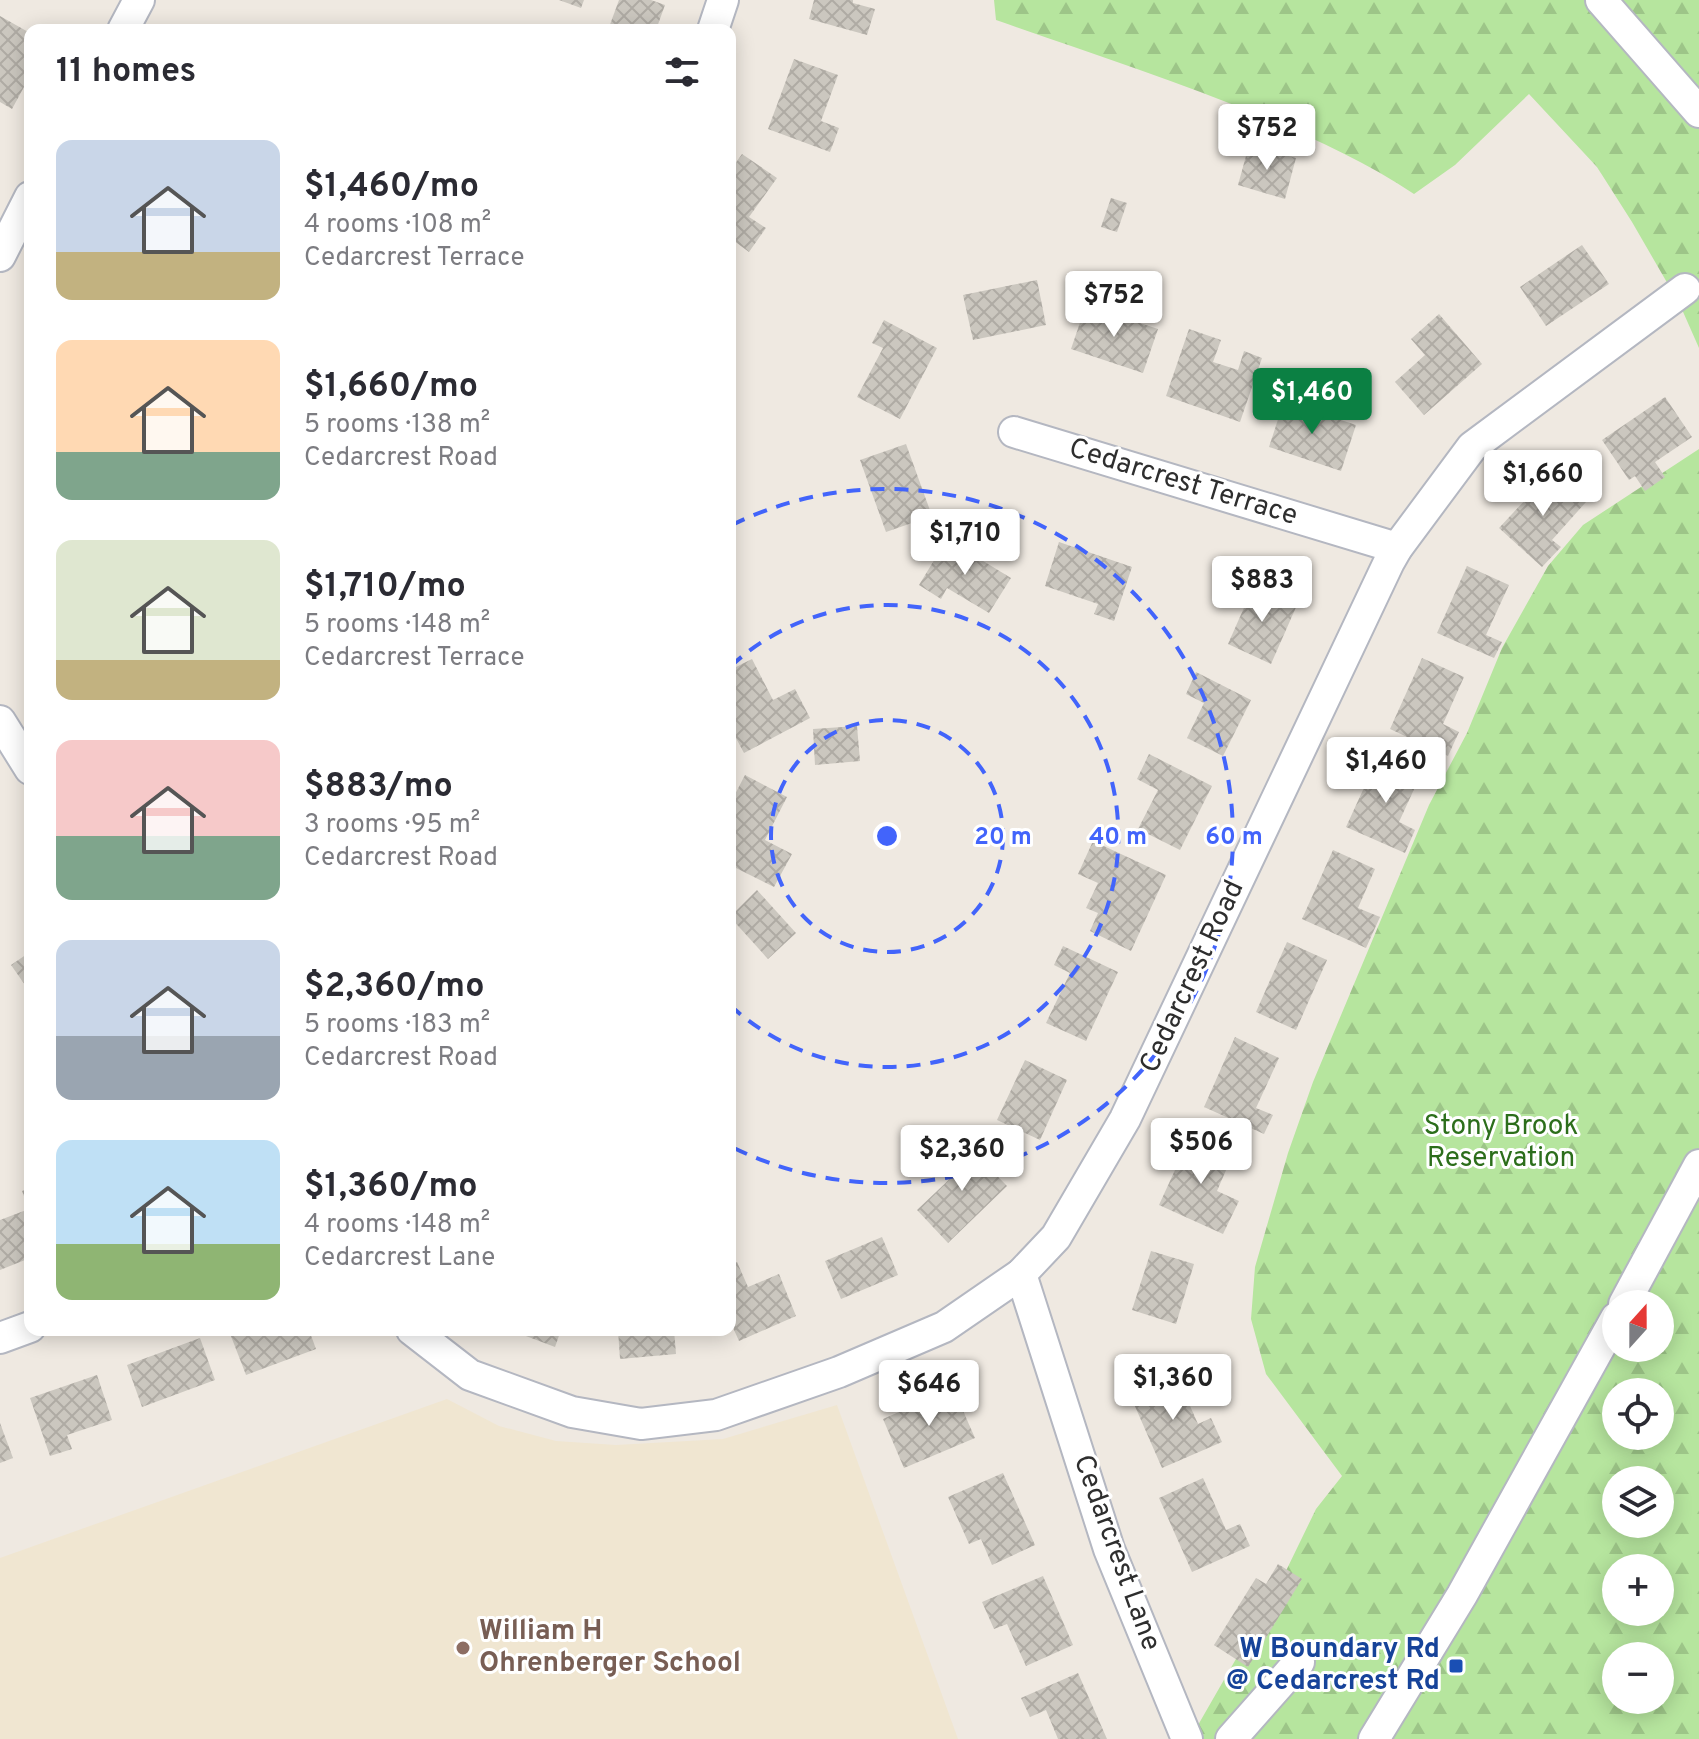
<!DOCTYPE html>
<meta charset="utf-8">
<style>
:root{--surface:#fff;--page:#f7f7f7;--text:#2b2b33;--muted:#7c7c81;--accent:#0b8043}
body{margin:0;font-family:Overpass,sans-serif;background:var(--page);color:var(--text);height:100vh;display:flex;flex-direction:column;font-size:30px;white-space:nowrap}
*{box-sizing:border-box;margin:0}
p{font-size:26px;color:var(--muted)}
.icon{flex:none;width:44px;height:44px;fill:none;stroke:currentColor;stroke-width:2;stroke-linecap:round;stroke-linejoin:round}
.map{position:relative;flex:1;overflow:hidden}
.side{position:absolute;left:24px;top:24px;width:712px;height:1312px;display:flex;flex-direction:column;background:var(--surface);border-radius:16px;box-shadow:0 4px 20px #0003}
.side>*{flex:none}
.needle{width:52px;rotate:21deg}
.controls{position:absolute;left:1602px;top:1290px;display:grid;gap:16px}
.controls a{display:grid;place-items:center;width:72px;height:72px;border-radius:50%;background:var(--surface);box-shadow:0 4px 20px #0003;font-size:40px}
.price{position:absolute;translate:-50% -68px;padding:0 18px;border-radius:8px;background:#fff;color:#222;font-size:26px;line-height:52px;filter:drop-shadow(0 2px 4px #0008)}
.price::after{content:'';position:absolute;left:50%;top:48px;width:24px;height:18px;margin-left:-12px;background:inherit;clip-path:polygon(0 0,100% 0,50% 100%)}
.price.current{background:var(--accent);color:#fff}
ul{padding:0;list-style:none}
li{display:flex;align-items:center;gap:24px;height:200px;padding:0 32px}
li span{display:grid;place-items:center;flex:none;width:224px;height:160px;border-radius:16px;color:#555}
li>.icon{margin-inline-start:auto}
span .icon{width:96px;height:96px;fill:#fffc;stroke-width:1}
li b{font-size:34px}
h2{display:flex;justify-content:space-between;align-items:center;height:96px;padding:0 32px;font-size:34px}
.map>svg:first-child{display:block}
.education{fill:#f0e6d1}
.forest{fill:url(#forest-firs);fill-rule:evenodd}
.building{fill:url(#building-cross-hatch)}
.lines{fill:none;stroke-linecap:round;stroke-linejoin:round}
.street-casing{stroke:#b4b7c1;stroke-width:34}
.street{stroke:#fff;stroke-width:30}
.ring{fill:none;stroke:#4264fb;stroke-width:4;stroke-dasharray:14 10}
.education-dot{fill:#8d6e63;stroke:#fff;stroke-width:3}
.transit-dot{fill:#1a4fb4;stroke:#fff;stroke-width:3}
.labels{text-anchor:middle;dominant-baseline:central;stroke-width:6;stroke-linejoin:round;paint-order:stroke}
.street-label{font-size:28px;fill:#2e2e2e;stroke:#fff}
.park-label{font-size:28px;fill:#2c6e1b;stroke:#fff}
.education-label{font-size:28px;font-weight:bold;fill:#785e54;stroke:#fff;text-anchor:start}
.transit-label{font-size:28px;font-weight:bold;fill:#164399;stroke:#fff;text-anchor:end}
.centre{fill:#4264fb;stroke:#fff;stroke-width:4}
.ring-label{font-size:24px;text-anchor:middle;font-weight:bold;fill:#4264fb;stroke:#fff;stroke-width:6;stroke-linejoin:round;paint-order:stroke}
</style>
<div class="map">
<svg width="1699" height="1739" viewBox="0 0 1699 1739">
<defs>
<pattern id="forest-firs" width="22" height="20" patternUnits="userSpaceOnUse" patternTransform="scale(2)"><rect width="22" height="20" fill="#b6e59e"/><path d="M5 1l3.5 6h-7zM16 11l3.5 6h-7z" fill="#9dc588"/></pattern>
<pattern id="building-cross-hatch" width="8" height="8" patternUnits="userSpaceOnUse" patternTransform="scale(2)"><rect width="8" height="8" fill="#cbc7bf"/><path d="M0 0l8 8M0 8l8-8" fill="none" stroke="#afaba4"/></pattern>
</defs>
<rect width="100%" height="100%" fill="#efe9e1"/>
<path class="education" d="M 447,1399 L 499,1426 L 556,1441 L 616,1445 L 723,1439 L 837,1405 L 958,1739 L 0,1739 L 0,1558 Z"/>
<g class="forest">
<path d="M 994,0 L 1699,0 L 1699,348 L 1680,305 L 1632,222 L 1597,167 L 1529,94 L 1455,165 L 1414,194 C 1366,162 1313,138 1261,116 C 1174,80 1085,51 996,20 Z"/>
<path d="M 1699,449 L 1699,1739 L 1190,1739 L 1283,1577 L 1316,1509 L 1342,1476 L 1266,1374 L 1251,1319 L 1255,1267 L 1288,1153 L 1313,1082 L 1429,805 L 1467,733 L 1502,648 L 1548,566 L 1583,525 ZM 1616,1304 L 1660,1304 L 1660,1348 L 1616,1348 ZM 1616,1392 L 1660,1392 L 1660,1436 L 1616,1436 ZM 1616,1480 L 1660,1480 L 1660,1524 L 1616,1524 ZM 1616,1568 L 1660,1568 L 1660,1612 L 1616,1612 ZM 1616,1656 L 1660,1656 L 1660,1700 L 1616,1700 Z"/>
</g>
<g class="building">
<path d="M 559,0 L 584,0 L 581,8 Z"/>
<path d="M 619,0 L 651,0 L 665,5 L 656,30 L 608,30 Z"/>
<path d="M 814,0 L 853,0 L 853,3 L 875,9 L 867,35 L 809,19 Z"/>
<path d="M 0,16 L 30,33 L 30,76 L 12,109 L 0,102 Z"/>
<path d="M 794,59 L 838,75 L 821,121 L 839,128 L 830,152 L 768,129 Z"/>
<path d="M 1249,145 L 1296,158 L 1285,199 L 1238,185 Z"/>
<path d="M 742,154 L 777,178 L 749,217 L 766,228 L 749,252 L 730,238 L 730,171 Z"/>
<path d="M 1111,198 L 1127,203 L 1117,232 L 1101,227 Z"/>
<path d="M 1582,245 L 1609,284 L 1546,326 L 1520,287 Z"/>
<path d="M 1037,280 L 1046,325 L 973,340 L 963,295 Z"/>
<path d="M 1086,305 L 1158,329 L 1143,373 L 1071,349 Z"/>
<path d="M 1439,314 L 1482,364 L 1424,415 L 1395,382 L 1425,355 L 1411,339 Z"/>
<path d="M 884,320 L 937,348 L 900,419 L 857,397 L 883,348 L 872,343 Z"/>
<path d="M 1189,329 L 1221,340 L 1213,362 L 1238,370 L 1244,351 L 1262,358 L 1240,422 L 1166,396 Z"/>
<path d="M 1665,397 L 1692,437 L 1655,462 L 1665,477 L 1645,491 L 1635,476 L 1629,480 L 1602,440 Z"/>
<path d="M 1284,401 L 1356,425 L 1341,471 L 1269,447 Z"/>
<path d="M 906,444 L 932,516 L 886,532 L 860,460 Z"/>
<path d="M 1552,471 L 1586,502 L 1552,540 L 1561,547 L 1542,567 L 1499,528 Z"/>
<path d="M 947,539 L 1011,578 L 989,613 L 947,588 L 941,599 L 919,585 Z"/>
<path d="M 1059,542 L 1132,567 L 1114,621 L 1094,614 L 1098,604 L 1045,586 Z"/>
<path d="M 1467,566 L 1509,585 L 1486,635 L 1502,642 L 1494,658 L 1437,633 Z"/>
<path d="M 1254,585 L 1297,605 L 1271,664 L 1228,644 Z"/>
<path d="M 1422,658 L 1464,677 L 1443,724 L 1459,732 L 1448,756 L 1390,729 Z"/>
<path d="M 752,659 L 773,700 L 795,689 L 810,718 L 744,753 L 730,727 L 730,670 Z"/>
<path d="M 1196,672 L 1251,700 L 1223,756 L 1187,738 L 1204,703 L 1186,694 Z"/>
<path d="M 857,726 L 860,761 L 815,765 L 813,729 Z"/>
<path d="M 1149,754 L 1212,786 L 1180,850 L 1138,829 L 1158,790 L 1137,779 Z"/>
<path d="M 1379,755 L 1421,774 L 1399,822 L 1415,830 L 1405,853 L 1346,827 Z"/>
<path d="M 745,775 L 787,797 L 765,840 L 792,854 L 774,887 L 730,865 L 730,804 Z"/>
<path d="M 1093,841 L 1166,875 L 1131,951 L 1090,931 L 1098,913 L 1086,908 L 1098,883 L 1078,874 Z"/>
<path d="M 1333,850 L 1375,869 L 1358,908 L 1380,917 L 1366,948 L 1302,919 Z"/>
<path d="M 757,890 L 796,933 L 768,959 L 730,917 Z"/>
<path d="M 1287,942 L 1327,960 L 1296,1030 L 1256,1012 Z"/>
<path d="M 1063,946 L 1118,972 L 1086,1041 L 1046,1023 L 1070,973 L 1054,965 Z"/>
<path d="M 30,952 L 30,992 L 11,965 Z"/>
<path d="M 1235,1037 L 1279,1058 L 1256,1108 L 1273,1115 L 1264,1134 L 1204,1107 Z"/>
<path d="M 1025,1060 L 1067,1080 L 1040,1140 L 997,1120 Z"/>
<path d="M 1191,1135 L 1233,1154 L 1217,1191 L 1239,1201 L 1223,1234 L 1159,1205 Z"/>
<path d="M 963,1141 L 1007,1186 L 948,1243 L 917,1210 L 955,1174 L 942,1160 Z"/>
<path d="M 30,1188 L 30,1258 L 0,1270 L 0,1220 L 29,1209 L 22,1191 Z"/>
<path d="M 882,1237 L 898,1275 L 841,1299 L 825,1261 Z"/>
<path d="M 1151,1251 L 1194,1264 L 1176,1324 L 1132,1310 Z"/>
<path d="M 737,1262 L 748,1287 L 779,1274 L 796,1316 L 739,1341 L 730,1321 L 730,1266 Z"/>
<path d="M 232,1330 L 309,1330 L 316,1349 L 246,1375 L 229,1331 Z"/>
<path d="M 510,1330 L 561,1330 L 555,1347 Z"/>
<path d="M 618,1330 L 674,1330 L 676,1354 L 620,1359 Z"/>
<path d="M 200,1338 L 215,1380 L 142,1407 L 127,1365 Z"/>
<path d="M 1176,1374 L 1198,1424 L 1211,1418 L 1222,1442 L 1162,1468 L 1130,1395 Z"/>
<path d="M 97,1375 L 112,1420 L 67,1435 L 72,1449 L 50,1456 L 30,1398 Z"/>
<path d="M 953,1388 L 975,1438 L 904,1468 L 883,1419 Z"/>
<path d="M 0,1423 L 13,1458 L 0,1463 Z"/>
<path d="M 1003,1473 L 1035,1545 L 992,1565 L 981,1539 L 969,1544 L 948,1497 Z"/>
<path d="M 1203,1478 L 1226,1530 L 1240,1524 L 1250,1546 L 1192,1572 L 1159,1498 Z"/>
<path d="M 1278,1564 L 1302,1579 L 1248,1667 L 1214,1645 L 1256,1578 L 1266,1584 Z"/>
<path d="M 1043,1576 L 1073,1645 L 1026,1666 L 1007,1624 L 994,1629 L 982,1602 Z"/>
<path d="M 1078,1673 L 1107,1739 L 1058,1739 L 1046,1710 L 1030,1717 L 1021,1698 Z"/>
</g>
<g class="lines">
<g class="street-casing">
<g id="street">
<path d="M 1601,0 L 1699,112"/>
<path d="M 123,30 L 139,0"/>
<path d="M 713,30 L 723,0"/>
<path d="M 0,256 L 30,197"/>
<path d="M 1014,432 L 1397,548"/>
<path d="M 0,721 L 30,769"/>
<path d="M 1021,1274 L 1109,1549 L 1187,1739"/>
<path d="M 1624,1304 L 1699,1165"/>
<path d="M 412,1330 L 470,1375 L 572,1412 L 641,1424 L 716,1415 L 839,1372 L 944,1327 L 1021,1274 L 1056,1237 L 1125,1119 L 1389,562 L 1397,548 L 1472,447 L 1685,289"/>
<path d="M 0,1338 L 30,1327"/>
<path d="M 1231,1739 L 1299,1662"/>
<path d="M 1374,1739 L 1462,1595 L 1616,1318"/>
</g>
</g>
<use href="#street" class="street"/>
</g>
<g class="ring">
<circle cx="887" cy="836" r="116"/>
<path d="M731 666A231 231 0 1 1 731 1006"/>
<path d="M732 525A347 347 0 1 1 732 1147"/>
</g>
<circle class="education-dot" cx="463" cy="1648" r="8"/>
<rect class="transit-dot" x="1448" y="1658" width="16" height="16" rx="4"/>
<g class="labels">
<g class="street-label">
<text transform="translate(1183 483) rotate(17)">Cedarcrest Terrace</text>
<text transform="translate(1193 977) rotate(-65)">Cedarcrest Road</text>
<text transform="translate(1116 1553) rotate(70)">Cedarcrest Lane</text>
</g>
<g class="park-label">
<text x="1501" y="1127">Stony Brook<tspan x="1501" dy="32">Reservation</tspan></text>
</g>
<g class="education-label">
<text x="479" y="1632">William H<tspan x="479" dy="32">Ohrenberger School</tspan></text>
</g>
<g class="transit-label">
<text x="1440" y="1650">W Boundary Rd<tspan x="1440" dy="32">@ Cedarcrest Rd</tspan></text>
</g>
</g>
<circle cx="887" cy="836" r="12" class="centre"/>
<g class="ring-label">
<text x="1003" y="844">20 m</text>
<text x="1118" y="844">40 m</text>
<text x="1234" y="844">60 m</text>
</g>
</svg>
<div class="controls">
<a><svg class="needle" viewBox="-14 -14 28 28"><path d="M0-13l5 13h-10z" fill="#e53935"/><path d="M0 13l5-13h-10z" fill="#7c7c81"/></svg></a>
<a><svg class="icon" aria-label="locate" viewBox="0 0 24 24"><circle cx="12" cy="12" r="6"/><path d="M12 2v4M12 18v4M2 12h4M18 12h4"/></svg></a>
<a><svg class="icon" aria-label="layers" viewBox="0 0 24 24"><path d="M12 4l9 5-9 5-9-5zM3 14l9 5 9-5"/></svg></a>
<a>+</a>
<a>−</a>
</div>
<b class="price" style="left:1267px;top:172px">$752</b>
<b class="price" style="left:1114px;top:339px">$752</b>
<b class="price current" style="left:1312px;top:436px">$1,460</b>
<b class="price" style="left:1543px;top:518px">$1,660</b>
<b class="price" style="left:965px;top:577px">$1,710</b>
<b class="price" style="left:1262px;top:624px">$883</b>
<b class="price" style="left:1386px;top:805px">$1,460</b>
<b class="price" style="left:1201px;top:1186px">$506</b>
<b class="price" style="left:962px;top:1193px">$2,360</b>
<b class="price" style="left:1173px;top:1422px">$1,360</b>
<b class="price" style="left:929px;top:1428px">$646</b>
<section class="side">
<h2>11 homes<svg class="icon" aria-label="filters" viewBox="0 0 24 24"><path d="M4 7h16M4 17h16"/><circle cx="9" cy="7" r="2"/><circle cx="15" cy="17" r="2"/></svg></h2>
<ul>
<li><span style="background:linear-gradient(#c9d6e8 70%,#c2b280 0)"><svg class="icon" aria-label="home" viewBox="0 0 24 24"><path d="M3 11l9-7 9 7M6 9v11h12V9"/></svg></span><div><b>$1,460/mo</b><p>4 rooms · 108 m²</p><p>Cedarcrest Terrace</p></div></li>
<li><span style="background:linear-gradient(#ffd9b3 70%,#7fa58c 0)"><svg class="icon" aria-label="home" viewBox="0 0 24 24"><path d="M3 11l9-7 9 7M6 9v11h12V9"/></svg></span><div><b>$1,660/mo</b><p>5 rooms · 138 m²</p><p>Cedarcrest Road</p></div></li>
<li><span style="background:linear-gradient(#dfe7d0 75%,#c2b280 0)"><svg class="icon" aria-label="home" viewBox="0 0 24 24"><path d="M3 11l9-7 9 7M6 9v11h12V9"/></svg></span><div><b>$1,710/mo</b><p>5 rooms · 148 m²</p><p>Cedarcrest Terrace</p></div></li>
<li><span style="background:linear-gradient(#f6c9c9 60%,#7fa58c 0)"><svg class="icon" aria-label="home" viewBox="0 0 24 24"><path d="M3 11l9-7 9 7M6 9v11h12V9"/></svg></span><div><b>$883/mo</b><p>3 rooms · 95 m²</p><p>Cedarcrest Road</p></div></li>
<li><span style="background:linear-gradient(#c9d6e8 60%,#9aa5b1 0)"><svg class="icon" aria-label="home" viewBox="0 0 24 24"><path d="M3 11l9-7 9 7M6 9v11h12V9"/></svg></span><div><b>$2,360/mo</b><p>5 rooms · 183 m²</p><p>Cedarcrest Road</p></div></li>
<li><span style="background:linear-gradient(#bfe0f5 65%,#8fb573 0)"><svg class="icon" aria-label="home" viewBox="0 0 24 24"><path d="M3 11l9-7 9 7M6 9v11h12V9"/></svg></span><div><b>$1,360/mo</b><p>4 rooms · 148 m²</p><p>Cedarcrest Lane</p></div></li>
</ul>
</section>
</div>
